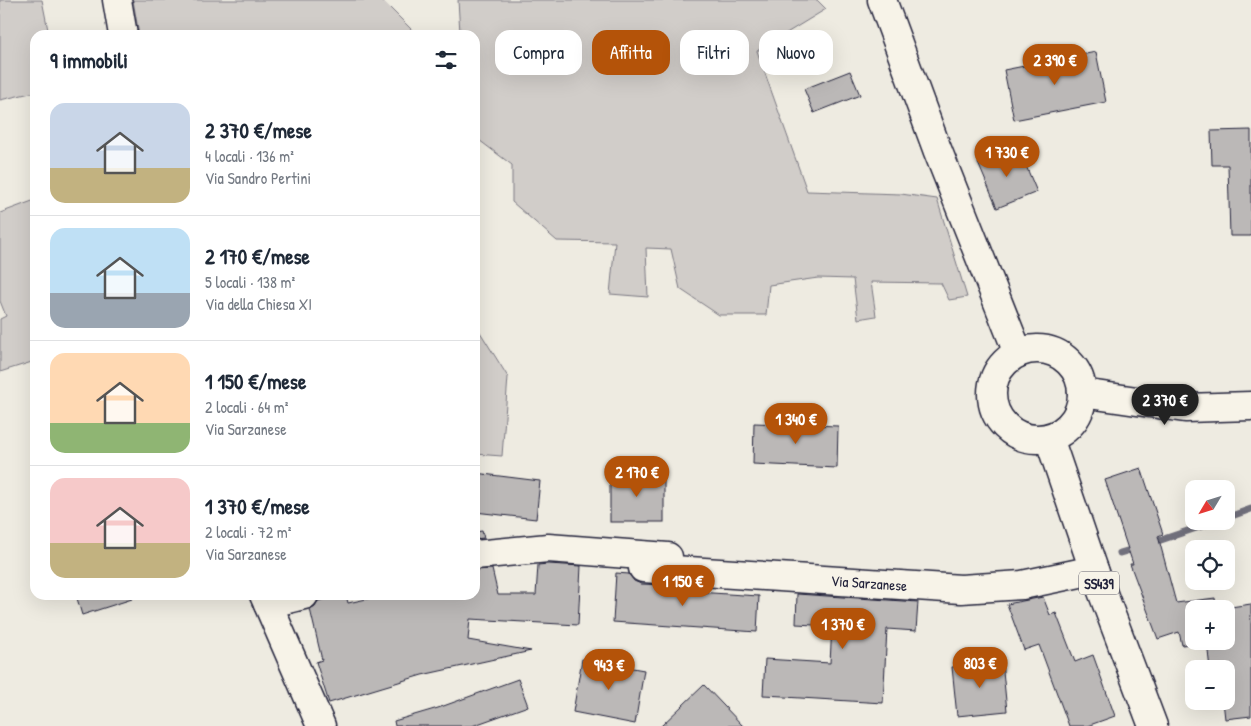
<!DOCTYPE html>
<html lang="it">
<meta charset="utf-8">
<style>
:root{--surface:#fff;--page:#f6f6f7;--text:#1f2937;--muted:#747a83;--line:#e0e1e3;--accent:#b45309}
body{margin:0;font-family:"Patrick Hand",sans-serif;background:var(--page);color:var(--text);height:100vh;display:flex;flex-direction:column;font-size:19px;white-space:nowrap}
*{box-sizing:border-box;margin:0}
p{font-size:16px;color:var(--muted)}
.icon{flex:none;width:28px;height:28px;fill:none;stroke:currentColor;stroke-width:2;stroke-linecap:round;stroke-linejoin:round}
.map{position:relative;flex:1;overflow:hidden}
.panel{position:absolute;left:30px;top:30px;width:450px;height:570px;display:flex;flex-direction:column;background:var(--surface);border-radius:15px;box-shadow:0 5px 20px #0002}
.panel>*{flex:none}
.top-card{position:absolute;left:495px;top:30px;width:475px;height:45px;display:flex;gap:10px}
.needle{width:32px;rotate:232deg}
.controls{position:absolute;left:1185px;top:480px;display:grid;gap:10px}
.controls a{display:grid;place-items:center;width:50px;height:50px;border-radius:10px;background:var(--surface);box-shadow:0 5px 20px #0002;font-size:25px}
.price{position:absolute;translate:-50% -42px;padding:0 11px;border-radius:18px;background:var(--accent);color:#fff;font-size:16px;line-height:32px;filter:drop-shadow(0 1px 2px #0008)}
.price::after{content:'';position:absolute;left:50%;top:30px;width:15px;height:11px;margin-left:-8px;background:inherit;clip-path:polygon(0 0,100% 0,50% 100%)}
.price.active{background:#222;color:#fff}
ul{padding:0;list-style:none}
li{display:flex;align-items:center;gap:15px;height:125px;padding:0 20px}
li+li{border-top:1px solid var(--line)}
li span{display:grid;place-items:center;flex:none;width:140px;height:100px;border-radius:15px;color:#555}
li>.icon{margin-inline-start:auto}
span .icon{width:60px;height:60px;fill:#fffc;stroke-width:1}
li b{font-size:21px}
h2{display:flex;justify-content:space-between;align-items:center;height:60px;padding:0 20px;font-size:21px}
.chip{padding:0 18px;border-radius:15px;background:var(--surface);box-shadow:0 5px 20px #0002;font-size:18px;line-height:45px}
.chip.active{background:var(--accent);color:#fff}
.map>svg:first-child{display:block}
.green{fill:#d1cdc9;stroke:#7a7882}
.lines{fill:none;stroke-linecap:round;stroke-linejoin:round}
.stream{stroke:#716f7b;stroke-width:7}
.building{fill:#bbb8b7;stroke:#22223b}
.minor-casing{stroke:#22223b;stroke-width:31}
.major-casing{stroke:#22223b;stroke-width:31}
.minor{stroke:#f7f3e8;stroke-width:28}
.major{stroke:#f7f3e8;stroke-width:28}
.labels{text-anchor:middle;dominant-baseline:central;stroke-width:4;stroke-linejoin:round;paint-order:stroke}
.shield{fill:#f7f3e8;stroke:#62616f;stroke-width:1}
.shield-label{font-size:14px;font-weight:bold;fill:#22223b}
.street-label{font-size:15px;fill:#22223b;stroke:#f7f3e8}
</style>
<div class="map">
<svg width="1251" height="726" viewBox="0 0 1251 726">
<rect width="100%" height="100%" fill="#eeebe1"/>
<filter id="ink" filterUnits="userSpaceOnUse"><feTurbulence type="fractalNoise" baseFrequency=".02" numOctaves="2"/><feDisplacementMap in="SourceGraphic" scale="10" xChannelSelector="R" yChannelSelector="G"/><feConvolveMatrix kernelMatrix="1 2 1 2 8 2 1 2 1" color-interpolation-filters="sRGB"/></filter>
<g filter="url(#ink)">
<g class="green">
<path d="M 0,0 L 42,0 L 49,35 L 35,35 L 35,92 L 0,100 Z"/>
<path d="M 133,0 L 382,0 L 415,33 L 460,33 L 458,0 L 817,0 L 826,9 L 757,51 L 807,191 L 901,194 L 937,199 L 967,297 L 949,300 L 941,283 L 871,282 L 876,316 L 858,319 L 853,279 L 818,278 L 769,285 L 766,315 L 719,315 L 680,289 L 671,249 L 646,248 L 648,297 L 610,294 L 615,242 L 557,241 L 512,202 L 512,165 L 475,137 L 475,35 L 139,35 Z"/>
<path d="M 35,200 L 35,361 L 0,372 L 0,319 L 6,316 L 0,301 L 0,213 Z"/>
<path d="M 475,324 L 508,377 L 502,456 L 475,454 Z"/>
</g>
<g class="lines">
<g class="stream">
<path d="M 1226,518 L 1251,509"/>
<path d="M 1152,543 L 1217,521"/>
<path d="M 1120,553 L 1137,548"/>
</g>
</g>
<g class="building">
<path d="M 1096,52 L 1106,102 L 1014,120 L 1004,70 Z"/>
<path d="M 850,71 L 860,95 L 814,113 L 804,89 Z"/>
<path d="M 1251,130 L 1251,236 L 1230,236 L 1228,165 L 1212,165 L 1211,131 Z"/>
<path d="M 1018,147 L 1037,192 L 997,208 L 978,163 Z"/>
<path d="M 754,423 L 838,426 L 837,468 L 753,464 Z"/>
<path d="M 1141,468 L 1163,534 L 1158,536 L 1176,603 L 1215,598 L 1216,609 L 1194,609 L 1194,641 L 1226,641 L 1226,609 L 1217,609 L 1251,604 L 1251,716 L 1225,719 L 1223,701 L 1226,701 L 1226,669 L 1210,669 L 1207,642 L 1182,645 L 1179,632 L 1158,639 L 1130,564 L 1133,564 L 1105,480 Z"/>
<path d="M 475,473 L 540,481 L 536,519 L 475,512 Z"/>
<rect x="610" y="473" width="54" height="49"/>
<path d="M 482,531 L 484,538 L 475,539 L 475,532 Z"/>
<path d="M 548,564 L 581,566 L 578,625 L 470,619 L 468,640 L 531,651 L 422,675 L 329,703 L 316,662 L 322,660 L 310,609 L 315,606 L 318,601 L 342,595 L 346,595 L 348,603 L 385,595 L 475,595 L 475,570 L 492,569 L 498,595 L 536,595 L 538,565 Z"/>
<path d="M 616,573 L 629,574 L 634,581 L 641,584 L 665,585 L 665,590 L 759,596 L 757,632 L 613,622 Z"/>
<path d="M 797,594 L 918,602 L 916,631 L 887,629 L 883,703 L 784,697 L 783,696 L 763,695 L 765,659 L 830,663 L 832,626 L 796,624 Z"/>
<path d="M 76,595 L 132,595 L 132,599 L 82,615 Z"/>
<path d="M 1043,597 L 1050,615 L 1056,613 L 1075,662 L 1093,655 L 1115,716 L 1087,726 L 1069,726 L 1039,645 L 1024,650 L 1007,604 Z"/>
<path d="M 582,659 L 644,670 L 635,724 L 573,712 Z"/>
<path d="M 1002,661 L 1007,711 L 957,716 L 952,667 Z"/>
<path d="M 518,679 L 528,706 L 472,726 L 395,726 L 394,721 L 438,708 Z"/>
<path d="M 704,685 L 743,726 L 661,726 Z"/>
</g>
<g class="lines">
<g class="minor-casing">
<g id="minor">
<path d="M 117,0 L 123,35"/>
<path d="M 1082,393 L 1185,408 L 1251,406"/>
<path d="M 475,555 L 548,548 L 668,557"/>
<path d="M 643,568 L 961,589 L 1022,585 L 1094,570"/>
<path d="M 264,595 L 321,726"/>
<path d="M 268,604 L 304,595"/>
</g>
</g>
<g class="major-casing">
<g id="major">
<path d="M 882,0 L 937,149 L 1018,353"/>
<circle cx="1037" cy="394" r="45"/>
<path d="M 1049,438 L 1094,570 L 1153,726"/>
</g>
</g>
<use href="#minor" class="minor"/>
<use href="#major" class="major"/>
</g>
</g>
<g class="labels">
<rect class="shield" x="1079" y="571.5" width="40" height="23" rx="4"/>
<g class="shield-label">
<text x="1099" y="583">SS439</text>
</g>
<g class="street-label">
<text transform="translate(869 583) rotate(4)">Via Sarzanese</text>
</g>
</g>
</svg>
<div class="controls">
<a><svg class="needle" viewBox="-14 -14 28 28"><path d="M0-13l5 13h-10z" fill="#e53935"/><path d="M0 13l5-13h-10z" fill="#747a83"/></svg></a>
<a><svg class="icon" aria-label="locate" viewBox="0 0 24 24"><circle cx="12" cy="12" r="6"/><path d="M12 2v4M12 18v4M2 12h4M18 12h4"/></svg></a>
<a>+</a>
<a>−</a>
</div>
<b class="price" style="left:1055px;top:86px">2 390 €</b>
<b class="price" style="left:1007px;top:178px">1 730 €</b>
<b class="price active" style="left:1165px;top:426px">2 370 €</b>
<b class="price" style="left:796px;top:445px">1 340 €</b>
<b class="price" style="left:637px;top:498px">2 170 €</b>
<b class="price" style="left:683px;top:607px">1 150 €</b>
<b class="price" style="left:843px;top:650px">1 370 €</b>
<b class="price" style="left:980px;top:689px">803 €</b>
<b class="price" style="left:609px;top:691px">943 €</b>
<div class="top-card">
<a class="chip">Compra</a>
<a class="chip active">Affitta</a>
<a class="chip">Filtri</a>
<a class="chip">Nuovo</a>
</div>
<section class="panel">
<h2>9 immobili<svg class="icon" aria-label="filters" viewBox="0 0 24 24"><path d="M4 7h16M4 17h16"/><circle cx="9" cy="7" r="2"/><circle cx="15" cy="17" r="2"/></svg></h2>
<ul>
<li><span style="background:linear-gradient(#c9d6e8 65%,#c2b280 0)"><svg class="icon" aria-label="home" viewBox="0 0 24 24"><path d="M3 11l9-7 9 7M6 9v11h12V9"/></svg></span><div><b>2 370 €/mese</b><p>4 locali · 136 m²</p><p>Via Sandro Pertini</p></div></li>
<li><span style="background:linear-gradient(#bfe0f5 65%,#9aa5b1 0)"><svg class="icon" aria-label="home" viewBox="0 0 24 24"><path d="M3 11l9-7 9 7M6 9v11h12V9"/></svg></span><div><b>2 170 €/mese</b><p>5 locali · 138 m²</p><p>Via della Chiesa XI</p></div></li>
<li><span style="background:linear-gradient(#ffd9b3 70%,#8fb573 0)"><svg class="icon" aria-label="home" viewBox="0 0 24 24"><path d="M3 11l9-7 9 7M6 9v11h12V9"/></svg></span><div><b>1 150 €/mese</b><p>2 locali · 64 m²</p><p>Via Sarzanese</p></div></li>
<li><span style="background:linear-gradient(#f6c9c9 65%,#c2b280 0)"><svg class="icon" aria-label="home" viewBox="0 0 24 24"><path d="M3 11l9-7 9 7M6 9v11h12V9"/></svg></span><div><b>1 370 €/mese</b><p>2 locali · 72 m²</p><p>Via Sarzanese</p></div></li>
</ul>
</section>
</div>
